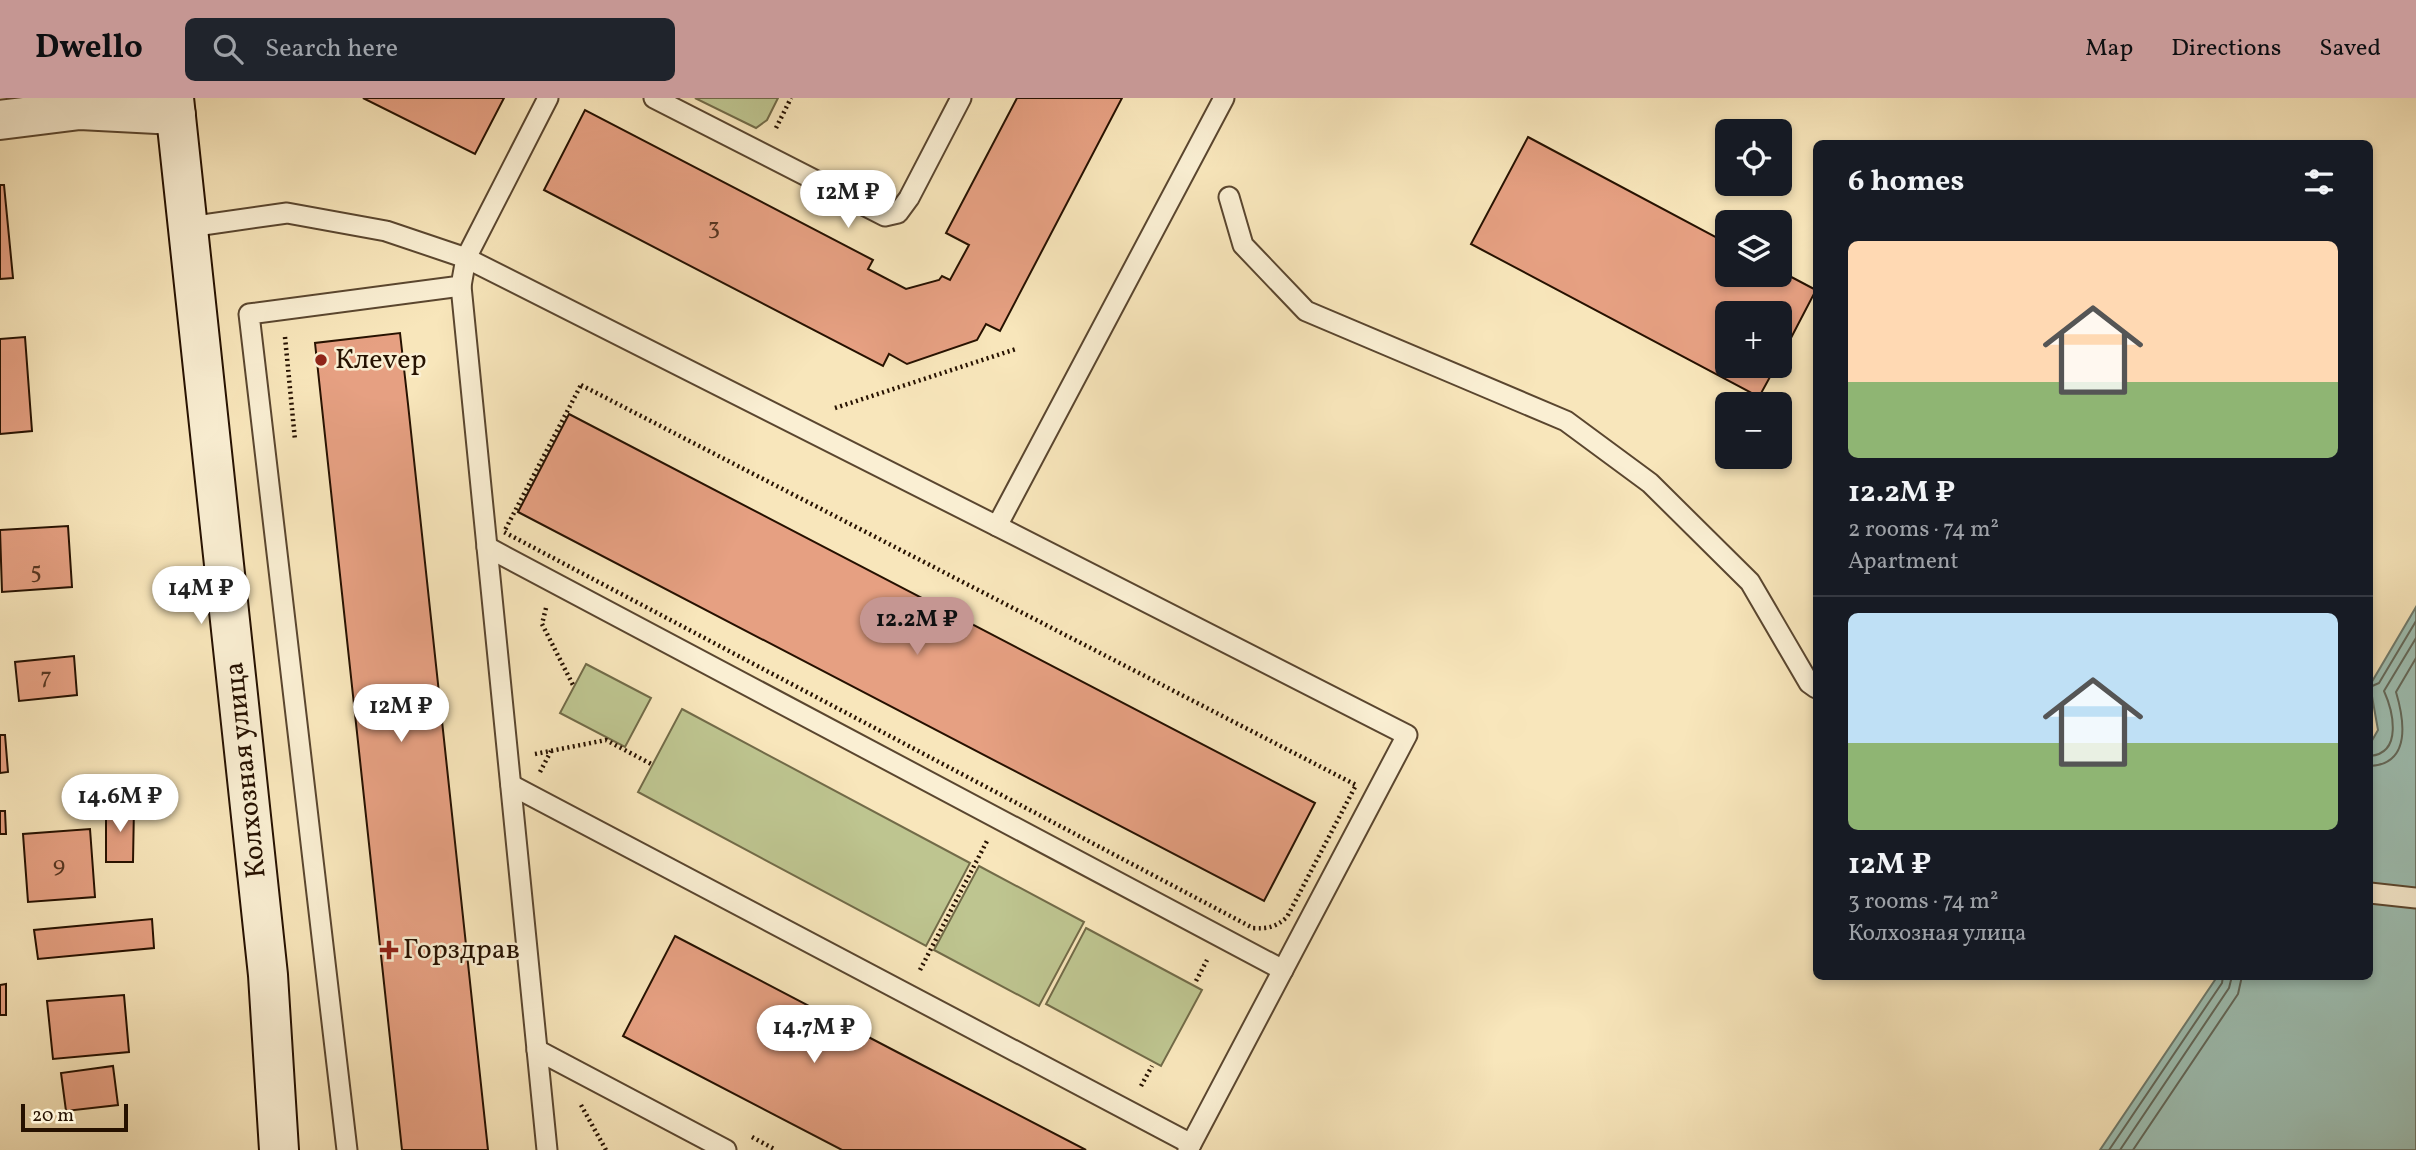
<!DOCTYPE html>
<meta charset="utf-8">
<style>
:root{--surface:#171b24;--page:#20242c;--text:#f1f3f6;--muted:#9ea1a6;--line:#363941;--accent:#c59692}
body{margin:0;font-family:Vollkorn,serif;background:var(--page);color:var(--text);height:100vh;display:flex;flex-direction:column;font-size:26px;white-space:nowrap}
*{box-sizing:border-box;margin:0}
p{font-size:23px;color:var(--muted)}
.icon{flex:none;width:38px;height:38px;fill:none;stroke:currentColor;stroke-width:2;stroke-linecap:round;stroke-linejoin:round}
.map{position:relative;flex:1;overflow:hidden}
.panel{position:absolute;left:1813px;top:42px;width:560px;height:840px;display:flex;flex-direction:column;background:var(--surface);border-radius:10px;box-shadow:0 4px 10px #0003}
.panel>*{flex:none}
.controls{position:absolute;left:1715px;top:21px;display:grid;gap:14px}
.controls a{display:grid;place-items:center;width:77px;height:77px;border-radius:10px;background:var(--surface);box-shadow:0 4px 10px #0003;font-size:35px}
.scale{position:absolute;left:21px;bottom:18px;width:107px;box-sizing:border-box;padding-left:7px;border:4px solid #261100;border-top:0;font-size:19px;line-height:24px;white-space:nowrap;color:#261100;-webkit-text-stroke:5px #faefd3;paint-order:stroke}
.price{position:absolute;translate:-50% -60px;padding:0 16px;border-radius:24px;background:#fff;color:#222;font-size:23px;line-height:46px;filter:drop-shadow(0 2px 4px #0008)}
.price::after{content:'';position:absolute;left:50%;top:42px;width:21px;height:16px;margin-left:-10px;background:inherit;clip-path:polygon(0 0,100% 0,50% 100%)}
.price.active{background:var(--accent);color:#111}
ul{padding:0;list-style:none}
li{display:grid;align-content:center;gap:14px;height:371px;padding:0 35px}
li+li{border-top:2px solid var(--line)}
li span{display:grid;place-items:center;height:217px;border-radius:10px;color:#555}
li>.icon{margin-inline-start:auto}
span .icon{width:126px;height:126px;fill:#fffc;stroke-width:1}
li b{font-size:30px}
h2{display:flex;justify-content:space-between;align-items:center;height:84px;padding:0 35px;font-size:30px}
header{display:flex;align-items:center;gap:42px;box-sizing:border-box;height:98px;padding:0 35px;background:var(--accent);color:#111}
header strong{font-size:33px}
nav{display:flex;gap:38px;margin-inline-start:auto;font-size:24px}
.search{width:490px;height:63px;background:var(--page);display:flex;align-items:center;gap:18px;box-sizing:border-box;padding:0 24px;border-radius:10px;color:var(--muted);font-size:26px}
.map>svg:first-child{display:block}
.green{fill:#bec590;stroke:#726b48;stroke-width:2}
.water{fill:#9dbfb3;stroke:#6d796b;stroke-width:2}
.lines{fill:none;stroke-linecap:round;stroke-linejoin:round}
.shore{stroke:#62685a;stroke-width:2}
.building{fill:#e6a082;stroke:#261100;stroke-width:2}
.lane-casing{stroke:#5a462f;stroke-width:23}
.street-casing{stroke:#5a462f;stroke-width:42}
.secondary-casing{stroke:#261100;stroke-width:42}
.path{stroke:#261100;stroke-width:4.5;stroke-dasharray:2 3.5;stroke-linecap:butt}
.lane{stroke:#faefd3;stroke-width:19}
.street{stroke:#faefd3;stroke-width:38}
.secondary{stroke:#faefd3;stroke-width:38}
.poi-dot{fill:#8f2418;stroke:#faefd3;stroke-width:2.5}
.labels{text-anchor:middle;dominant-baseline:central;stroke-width:5;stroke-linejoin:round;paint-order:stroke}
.number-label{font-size:24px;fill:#563520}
.poi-label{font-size:28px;fill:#261100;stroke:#faefd3;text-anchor:start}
.street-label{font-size:28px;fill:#261100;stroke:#faefd3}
</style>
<header>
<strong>Dwello</strong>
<div class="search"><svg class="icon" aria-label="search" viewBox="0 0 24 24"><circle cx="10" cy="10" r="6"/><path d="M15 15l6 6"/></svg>Search here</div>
<nav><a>Map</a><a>Directions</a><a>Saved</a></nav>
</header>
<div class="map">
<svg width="2416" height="1052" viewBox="0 0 2416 1052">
<rect width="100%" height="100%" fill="#f8e6bb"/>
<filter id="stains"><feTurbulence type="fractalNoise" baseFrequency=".00286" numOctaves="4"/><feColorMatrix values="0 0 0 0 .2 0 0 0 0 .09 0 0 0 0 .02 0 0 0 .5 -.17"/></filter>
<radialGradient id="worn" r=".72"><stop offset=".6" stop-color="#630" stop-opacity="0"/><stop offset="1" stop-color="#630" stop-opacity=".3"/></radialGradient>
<g class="green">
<path d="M 695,0 L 778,0 L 767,22 L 756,30 Z"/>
<path d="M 586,566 L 651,600 L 625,649 L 560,615 Z"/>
<path d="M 682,611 L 970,765 L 926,848 L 638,694 Z"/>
<path d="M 979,768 L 1084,824 L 1039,908 L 934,852 Z"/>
<path d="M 1086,830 L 1202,892 L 1161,968 L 1046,906 Z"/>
</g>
<path class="water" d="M 2416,509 L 2416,1052 L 2100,1052 L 2217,879 L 2370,878 L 2370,646 L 2378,632 L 2370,587 Z"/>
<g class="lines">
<g class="shore">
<path d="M 2370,589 L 2379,585 L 2416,523"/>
<path d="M 2370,658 C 2403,655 2393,613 2384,593 L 2416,540"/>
<path d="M 2370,668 C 2412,666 2404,621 2396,594 L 2416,560"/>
<path d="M 2109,1052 L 2222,885 L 2223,878"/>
<path d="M 2120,1052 L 2229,890 L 2232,878"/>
<path d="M 2133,1052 L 2238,896 L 2242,878"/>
</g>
</g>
<g class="building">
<path d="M 363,0 L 504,0 L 475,56 Z"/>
<path d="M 1017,0 L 1122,0 L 1000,233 L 986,226 L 977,242 L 907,266 L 889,256 L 883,268 L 544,92 L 585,12 L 873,162 L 868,171 L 906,191 L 939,182 L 942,178 L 950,182 L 969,147 L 946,135 Z"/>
<path d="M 1528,39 L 1727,145 L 1727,177 L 1780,177 L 1780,173 L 1816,192 L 1780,261 L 1780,215 L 1727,215 L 1727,268 L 1776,268 L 1759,299 L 1471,146 Z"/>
<path d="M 0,87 L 4,87 L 13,180 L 0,181 Z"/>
<path d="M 400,235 L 408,306 L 488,1052 L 402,1052 L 315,245 Z"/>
<path d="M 25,239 L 32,333 L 0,336 L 0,241 Z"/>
<path d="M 569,316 L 1315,705 L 1264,803 L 518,414 Z"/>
<path d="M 68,428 L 72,489 L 2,494 L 0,432 Z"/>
<path d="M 74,558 L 77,597 L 19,603 L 15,564 Z"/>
<path d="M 0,637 L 5,637 L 8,674 L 0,675 Z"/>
<path d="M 106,707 L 134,708 L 133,764 L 106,764 Z"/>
<path d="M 0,713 L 5,713 L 6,736 L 0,736 Z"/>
<path d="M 90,731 L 95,799 L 28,804 L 23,736 Z"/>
<path d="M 152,821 L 154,850 L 38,861 L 34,832 Z"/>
<path d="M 675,838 L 899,955 L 1086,1052 L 842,1052 L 623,938 Z"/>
<path d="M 6,886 L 6,917 L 0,917 L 0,887 Z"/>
<path d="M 124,897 L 129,954 L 53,961 L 47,903 Z"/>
<path d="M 113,968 L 118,1007 L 66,1013 L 61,975 Z"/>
</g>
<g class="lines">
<g class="lane-casing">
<g id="lane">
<path d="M 654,0 L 885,118 L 898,115 L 909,100 L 961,0"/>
<path d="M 1229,99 L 1243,147 L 1306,213 L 1566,323 L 1650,385 L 1750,484 L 1809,585 L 1816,590"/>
<path d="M 189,129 L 287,115 L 386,133 L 466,160 L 997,428 L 1224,0"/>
<path d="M 461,188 L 547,1052"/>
<path d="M 997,428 L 1407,637 L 1188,1052"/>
<path d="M 487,449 L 1283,872"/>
<path d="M 511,687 L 1191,1046"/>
<path d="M 2370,795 L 2416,800"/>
<path d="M 537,952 L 726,1052"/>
<path d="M 347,1052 L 249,216 L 461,188 L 466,160 L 548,0"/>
</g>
</g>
<g class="street-casing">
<path id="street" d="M 0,22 L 80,12 L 176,17"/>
</g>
<g class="secondary-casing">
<path id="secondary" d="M 174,0 L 268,877 L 279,1052"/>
</g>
<g class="path">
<path d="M 776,30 L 791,0"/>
<path d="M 285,239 L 295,342"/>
<path d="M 581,287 L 1356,687 L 1287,819 C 1276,829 1268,831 1253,830 L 504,434 Z"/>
<path d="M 835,310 L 1016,251"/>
<path d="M 546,510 L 542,526 L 574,589"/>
<path d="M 535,656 L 606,642 L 653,667"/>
<path d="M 540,674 L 551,653"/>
<path d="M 920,872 L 987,743"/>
<path d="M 1196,883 L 1207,862"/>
<path d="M 1141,988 L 1152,968"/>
<path d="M 581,1007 L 606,1052"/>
<path d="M 752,1039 L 776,1052"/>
</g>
<use href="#lane" class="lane"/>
<use href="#street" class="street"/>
<use href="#secondary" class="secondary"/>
</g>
<g class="poi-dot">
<circle cx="321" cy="262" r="7"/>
<path d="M385.5 841.5h7v7h7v7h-7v7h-7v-7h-7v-7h7z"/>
</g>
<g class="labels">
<g class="number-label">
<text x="714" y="130">3</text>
<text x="36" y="474">5</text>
<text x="46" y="580">7</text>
<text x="59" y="768">9</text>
</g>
<g class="poi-label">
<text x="335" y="262">Клеvер</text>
<text x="403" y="852">Горздрав</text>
</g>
<g class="street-label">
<text transform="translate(246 672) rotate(-96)">Колхозная улица</text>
</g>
</g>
<rect width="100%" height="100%" filter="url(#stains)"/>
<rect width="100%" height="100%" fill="url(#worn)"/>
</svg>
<div class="controls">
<a><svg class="icon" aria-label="locate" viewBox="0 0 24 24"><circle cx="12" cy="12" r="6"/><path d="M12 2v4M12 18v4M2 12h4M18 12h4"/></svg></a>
<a><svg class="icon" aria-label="layers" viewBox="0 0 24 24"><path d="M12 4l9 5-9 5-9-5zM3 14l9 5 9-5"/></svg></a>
<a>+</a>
<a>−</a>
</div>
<div class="scale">20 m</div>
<b class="price" style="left:848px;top:132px">12M ₽</b>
<b class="price" style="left:201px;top:528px">14M ₽</b>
<b class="price active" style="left:917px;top:559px">12.2M ₽</b>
<b class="price" style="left:401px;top:646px">12M ₽</b>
<b class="price" style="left:120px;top:736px">14.6M ₽</b>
<b class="price" style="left:814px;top:967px">14.7M ₽</b>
<section class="panel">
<h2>6 homes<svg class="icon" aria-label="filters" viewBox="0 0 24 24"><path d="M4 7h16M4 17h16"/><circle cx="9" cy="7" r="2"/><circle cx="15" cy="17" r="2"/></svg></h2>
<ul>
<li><span style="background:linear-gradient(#ffd9b3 65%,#8fb573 0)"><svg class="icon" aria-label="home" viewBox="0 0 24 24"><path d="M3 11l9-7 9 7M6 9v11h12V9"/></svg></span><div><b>12.2M ₽</b><p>2 rooms · 74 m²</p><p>Apartment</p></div></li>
<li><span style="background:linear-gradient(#bfe0f5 60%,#8fb573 0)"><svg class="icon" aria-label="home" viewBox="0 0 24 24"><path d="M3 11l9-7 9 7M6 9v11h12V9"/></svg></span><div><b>12M ₽</b><p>3 rooms · 74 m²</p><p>Колхозная улица</p></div></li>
</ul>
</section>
</div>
